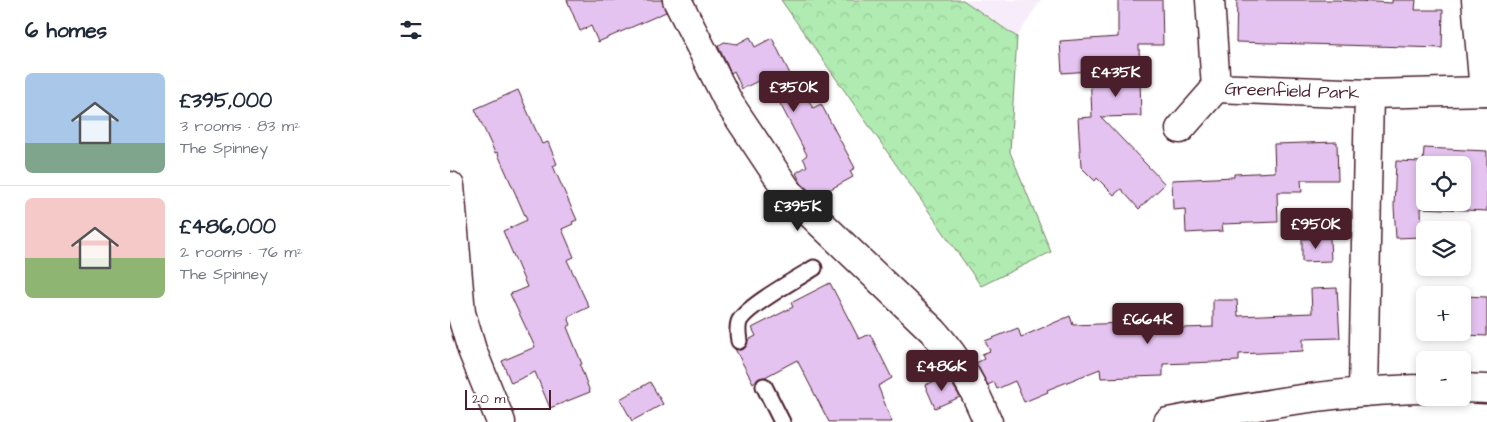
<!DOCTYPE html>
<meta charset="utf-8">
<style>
:root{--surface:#fff;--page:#f2f2f3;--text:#1f2937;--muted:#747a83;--line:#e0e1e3;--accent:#4a1f2b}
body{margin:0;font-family:"Architects Daughter",sans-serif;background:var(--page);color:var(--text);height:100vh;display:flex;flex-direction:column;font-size:19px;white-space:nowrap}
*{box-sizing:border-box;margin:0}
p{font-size:16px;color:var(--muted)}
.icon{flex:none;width:28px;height:28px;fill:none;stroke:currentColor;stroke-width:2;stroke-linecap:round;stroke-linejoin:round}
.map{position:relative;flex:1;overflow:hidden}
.panel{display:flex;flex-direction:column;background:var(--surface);width:450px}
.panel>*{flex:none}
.buttons{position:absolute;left:966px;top:156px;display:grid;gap:10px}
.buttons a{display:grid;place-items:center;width:55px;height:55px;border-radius:8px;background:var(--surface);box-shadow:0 2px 8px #0003;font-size:25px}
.scale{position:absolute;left:15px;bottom:12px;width:86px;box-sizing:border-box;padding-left:5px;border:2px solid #4a1f2b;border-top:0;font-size:14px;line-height:18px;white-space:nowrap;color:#4a1f2b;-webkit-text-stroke:4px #fff;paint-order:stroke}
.price{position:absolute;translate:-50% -42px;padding:0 11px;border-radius:5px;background:var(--accent);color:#fff;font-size:16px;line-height:32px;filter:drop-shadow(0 1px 2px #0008)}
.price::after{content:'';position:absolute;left:50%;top:30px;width:15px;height:11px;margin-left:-8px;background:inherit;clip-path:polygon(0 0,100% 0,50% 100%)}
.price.active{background:#222;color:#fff}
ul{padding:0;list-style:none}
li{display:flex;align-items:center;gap:15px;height:125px;padding:0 25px}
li+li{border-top:1px solid var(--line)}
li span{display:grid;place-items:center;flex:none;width:140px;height:100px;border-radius:8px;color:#555}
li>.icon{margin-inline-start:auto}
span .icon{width:60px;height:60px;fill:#fffc;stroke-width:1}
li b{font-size:21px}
h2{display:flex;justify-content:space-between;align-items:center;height:60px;padding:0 25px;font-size:21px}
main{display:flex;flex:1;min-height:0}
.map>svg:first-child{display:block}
.built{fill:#f7edfa}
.forest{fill:url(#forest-crowns);stroke:#7d856e}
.building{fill:#e4c3f0;stroke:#4a1f2b;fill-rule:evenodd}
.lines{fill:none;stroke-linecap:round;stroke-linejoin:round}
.lane-casing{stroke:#4a1f2b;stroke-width:19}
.street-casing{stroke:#4a1f2b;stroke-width:31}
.lane{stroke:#fff;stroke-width:15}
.street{stroke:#fff;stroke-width:28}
.labels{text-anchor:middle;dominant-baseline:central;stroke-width:4;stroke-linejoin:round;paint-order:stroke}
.street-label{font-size:18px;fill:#4a1f2b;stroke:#fff}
</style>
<main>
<section class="panel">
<h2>6 homes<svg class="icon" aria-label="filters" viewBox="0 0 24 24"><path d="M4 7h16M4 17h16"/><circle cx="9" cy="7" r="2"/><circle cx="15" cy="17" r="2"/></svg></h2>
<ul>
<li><span style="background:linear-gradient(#a9c7e8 70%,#7fa58c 0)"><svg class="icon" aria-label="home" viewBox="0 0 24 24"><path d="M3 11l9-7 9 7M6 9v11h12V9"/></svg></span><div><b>£395,000</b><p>3 rooms · 83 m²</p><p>The Spinney</p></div></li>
<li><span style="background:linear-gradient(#f6c9c9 60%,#8fb573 0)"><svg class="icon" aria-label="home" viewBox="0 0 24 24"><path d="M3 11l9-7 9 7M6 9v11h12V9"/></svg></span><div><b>£486,000</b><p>2 rooms · 76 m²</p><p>The Spinney</p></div></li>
</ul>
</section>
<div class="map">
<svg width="1037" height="422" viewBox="0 0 1037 422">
<defs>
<pattern id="forest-crowns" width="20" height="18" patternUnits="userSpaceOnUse" patternTransform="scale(1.25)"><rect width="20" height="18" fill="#b0ebb1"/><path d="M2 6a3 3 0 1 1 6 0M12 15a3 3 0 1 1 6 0" fill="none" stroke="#99c998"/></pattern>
</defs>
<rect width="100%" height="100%" fill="#fff"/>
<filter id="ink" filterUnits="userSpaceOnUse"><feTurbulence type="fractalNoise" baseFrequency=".02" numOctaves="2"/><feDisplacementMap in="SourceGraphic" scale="10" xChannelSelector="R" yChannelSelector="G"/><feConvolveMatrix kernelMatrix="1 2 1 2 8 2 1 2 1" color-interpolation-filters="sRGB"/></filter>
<g filter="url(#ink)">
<path class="built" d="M 513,0 L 591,0 L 567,37 Z"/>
<path class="forest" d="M 331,0 L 513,0 L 567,37 L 560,152 L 601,252 L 531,286 Z"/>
<g class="building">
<path d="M 117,0 L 212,0 L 216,12 L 148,42 L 141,26 L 130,31 Z"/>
<path d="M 668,0 L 712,0 L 713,45 L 689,45 L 691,116 L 651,117 L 715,184 L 689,209 L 671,189 L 664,195 L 647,178 L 645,181 L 631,167 L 628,118 L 642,117 L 640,71 L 612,73 L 610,41 L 668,37 Z"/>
<path d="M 787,0 L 888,0 L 942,3 L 942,0 L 966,0 L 965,10 L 993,10 L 992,48 L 786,42 Z"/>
<path d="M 300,37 L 305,47 L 322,38 L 346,86 L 350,84 L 363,108 L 371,104 L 405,168 L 400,171 L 403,177 L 366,197 L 351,183 L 346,173 L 357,166 L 353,158 L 357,155 L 316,77 L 292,89 L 284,71 L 281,73 L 268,46 L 274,42 L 287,44 Z"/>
<path d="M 68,90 L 92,144 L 98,142 L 107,164 L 103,166 L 127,220 L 122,222 L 123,224 L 112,229 L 124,257 L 117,260 L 139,307 L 118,317 L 121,325 L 117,327 L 132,364 L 130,365 L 140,392 L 100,408 L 85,372 L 61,383 L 52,361 L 85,347 L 60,294 L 77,287 L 53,231 L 77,220 L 47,152 L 45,153 L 25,109 Z"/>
<path d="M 887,142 L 888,180 L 851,180 L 852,192 L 827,192 L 828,222 L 772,224 L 773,231 L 736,233 L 735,209 L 723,210 L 722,180 L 784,177 L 784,174 L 825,172 L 824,144 Z"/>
<path d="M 974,148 L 1037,151 L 1037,211 L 971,208 L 972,237 L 946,238 L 944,206 L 946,161 L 973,162 ZM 975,165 L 1012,165 L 1012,202 L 975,202 Z"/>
<path d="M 880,238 L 881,261 L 852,262 L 852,239 Z"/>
<path d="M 380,283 L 409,339 L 420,334 L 442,378 L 428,386 L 442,422 L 379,422 L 347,360 L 315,377 L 309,378 L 303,383 L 285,349 L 290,350 L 294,349 L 298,340 L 306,336 L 302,328 L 343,307 L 341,303 Z"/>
<path d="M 887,288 L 890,338 L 853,339 L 853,351 L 789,354 L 789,361 L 713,364 L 713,376 L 651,378 L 650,369 L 597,390 L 598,392 L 574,402 L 565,381 L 547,389 L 544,382 L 538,385 L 526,363 L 534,359 L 532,354 L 540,351 L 535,341 L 568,328 L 571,337 L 620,316 L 623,325 L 675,323 L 675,330 L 763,327 L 763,300 L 787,300 L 788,316 L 862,313 L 861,289 Z"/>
<path d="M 1012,296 L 1037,297 L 1037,336 L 970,333 L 970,310 L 975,310 L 975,332 L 1012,332 Z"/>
<path d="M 497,376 L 510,397 L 485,408 L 475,385 Z"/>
<path d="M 200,382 L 213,404 L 182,421 L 170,399 Z"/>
</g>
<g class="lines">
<g class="lane-casing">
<g id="lane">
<path d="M 289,341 C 288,335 287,328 289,322 C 295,307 348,278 364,268"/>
<path d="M 314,386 L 332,422"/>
</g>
</g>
<g class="street-casing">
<g id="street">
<path d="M 227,0 L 279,103 L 339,193 L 483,331 C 511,363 522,384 538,422"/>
<path d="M 760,0 L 766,88 L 919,94 L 1037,91"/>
<path d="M 1026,0 L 1034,91"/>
<path d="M 730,129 L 766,88"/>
<path d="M 0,186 L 11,313 L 22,350 L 51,422"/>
<path d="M 1012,388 L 1037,389"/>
<path d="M 913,392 L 919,94"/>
<path d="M 718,422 C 803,406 888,390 975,389"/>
</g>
</g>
<use href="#lane" class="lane"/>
<use href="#street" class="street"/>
</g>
</g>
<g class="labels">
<g class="street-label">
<text transform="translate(842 91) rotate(2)">Greenfield Park</text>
</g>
</g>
</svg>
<div class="buttons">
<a><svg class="icon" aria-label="locate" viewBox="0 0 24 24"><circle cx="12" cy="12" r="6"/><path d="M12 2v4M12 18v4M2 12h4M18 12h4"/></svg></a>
<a><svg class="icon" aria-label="layers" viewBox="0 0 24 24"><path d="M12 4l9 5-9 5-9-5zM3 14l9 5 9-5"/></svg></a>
<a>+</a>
<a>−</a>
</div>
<div class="scale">20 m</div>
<b class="price" style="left:666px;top:98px">£435K</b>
<b class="price" style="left:344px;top:113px">£350K</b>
<b class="price active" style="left:348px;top:232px">£395K</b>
<b class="price" style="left:866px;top:250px">£950K</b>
<b class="price" style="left:698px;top:345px">£664K</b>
<b class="price" style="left:492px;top:392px">£486K</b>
</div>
</main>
